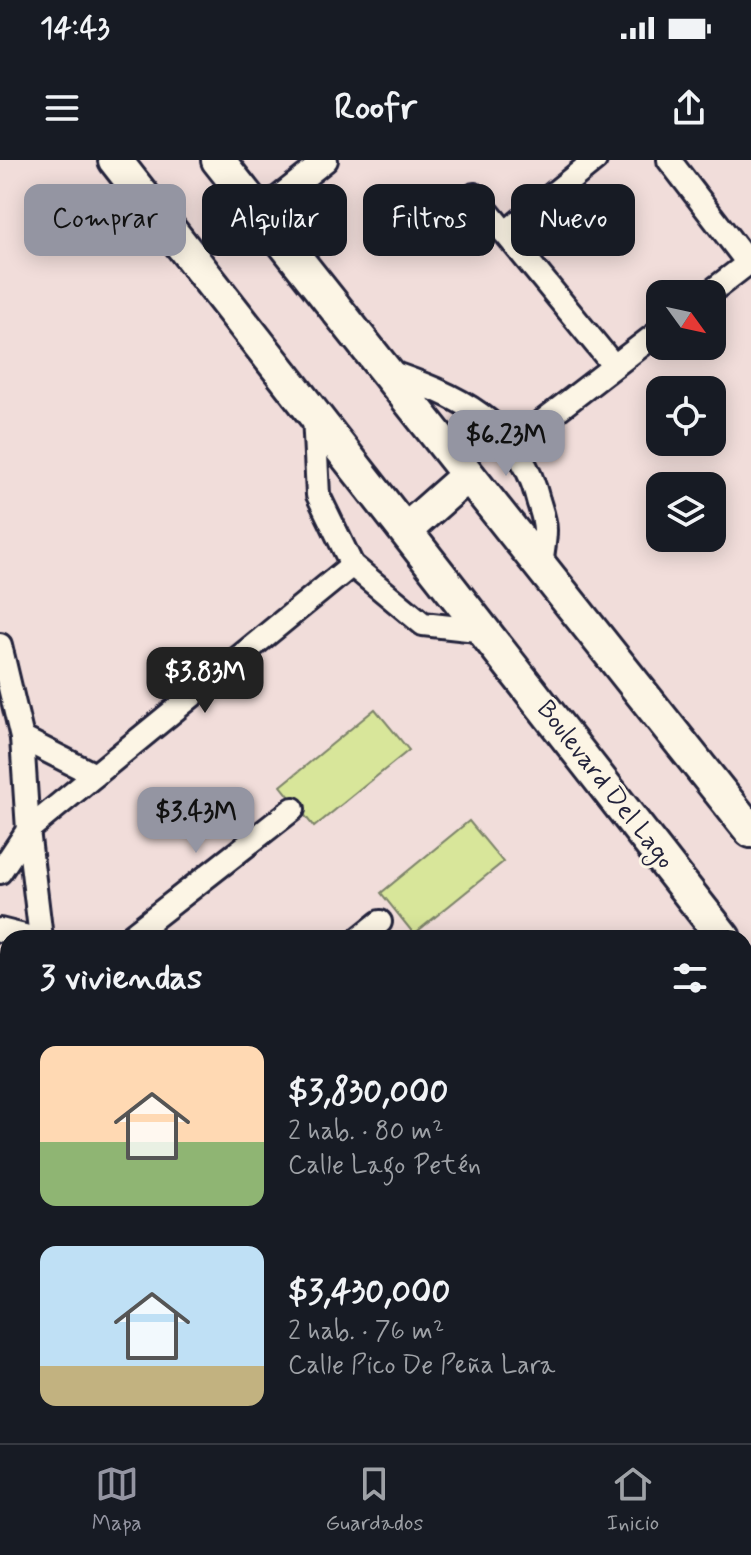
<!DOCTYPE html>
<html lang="es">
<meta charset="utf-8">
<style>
:root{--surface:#171b24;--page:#20242c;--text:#f1f3f6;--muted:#9ea1a6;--line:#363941;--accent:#9495a2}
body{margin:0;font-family:Mynerve,sans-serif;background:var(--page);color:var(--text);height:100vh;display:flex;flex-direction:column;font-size:30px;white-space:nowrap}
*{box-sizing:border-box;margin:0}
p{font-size:26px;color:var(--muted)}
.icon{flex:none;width:44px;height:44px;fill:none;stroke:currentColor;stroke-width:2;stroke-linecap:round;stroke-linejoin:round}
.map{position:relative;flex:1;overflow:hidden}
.details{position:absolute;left:0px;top:770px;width:752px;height:514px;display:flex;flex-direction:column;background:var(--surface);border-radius:24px 24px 0 0;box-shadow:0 4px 20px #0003}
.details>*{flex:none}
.banner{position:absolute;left:24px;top:24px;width:704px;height:72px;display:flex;gap:16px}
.needle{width:52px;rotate:123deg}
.tools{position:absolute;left:646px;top:120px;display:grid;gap:16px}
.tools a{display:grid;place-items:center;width:80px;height:80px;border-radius:16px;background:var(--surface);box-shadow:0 4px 20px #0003;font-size:40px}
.price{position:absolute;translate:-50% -68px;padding:0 18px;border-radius:16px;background:var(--accent);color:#111;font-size:26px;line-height:52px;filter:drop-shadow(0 2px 4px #0008)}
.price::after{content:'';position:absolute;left:50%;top:48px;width:24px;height:18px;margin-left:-12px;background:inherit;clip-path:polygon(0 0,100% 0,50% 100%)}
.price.on{background:#222;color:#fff}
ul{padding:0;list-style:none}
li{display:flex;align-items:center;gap:24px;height:200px;padding:0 40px}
li span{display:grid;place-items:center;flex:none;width:224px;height:160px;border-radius:16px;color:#555}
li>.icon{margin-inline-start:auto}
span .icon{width:96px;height:96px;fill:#fffc;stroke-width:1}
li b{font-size:34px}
h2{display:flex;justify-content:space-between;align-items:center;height:96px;padding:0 40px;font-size:34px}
.tag{padding:0 28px;border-radius:16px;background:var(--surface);box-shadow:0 4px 20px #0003;font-size:28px;line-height:72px}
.tag.on{background:var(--accent);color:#111}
.status{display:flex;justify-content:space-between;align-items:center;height:56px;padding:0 40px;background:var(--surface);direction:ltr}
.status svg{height:22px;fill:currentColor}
header{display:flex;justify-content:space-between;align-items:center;height:104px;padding:0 40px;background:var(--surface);font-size:36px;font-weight:700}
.dock{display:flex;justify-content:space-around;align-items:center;height:112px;border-top:2px solid var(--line);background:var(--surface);font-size:22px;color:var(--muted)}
.dock a{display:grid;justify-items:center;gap:4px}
.dock .on{color:var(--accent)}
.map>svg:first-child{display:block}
.green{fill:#d8e69a;stroke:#7d846a;stroke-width:2}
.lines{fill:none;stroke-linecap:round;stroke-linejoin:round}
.street-casing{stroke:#22223b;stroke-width:28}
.secondary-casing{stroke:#22223b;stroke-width:38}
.street{stroke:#fcf5e5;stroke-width:22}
.secondary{stroke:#fcf5e5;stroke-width:32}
.wall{fill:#b88da6;stroke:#22223b;stroke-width:2}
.building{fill:#d6a4c1;stroke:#22223b;stroke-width:2}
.labels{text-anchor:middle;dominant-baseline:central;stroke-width:6;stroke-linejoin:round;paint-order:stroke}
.street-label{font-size:26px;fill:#22223b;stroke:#fcf5e5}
</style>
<div class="status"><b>14:43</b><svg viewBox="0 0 49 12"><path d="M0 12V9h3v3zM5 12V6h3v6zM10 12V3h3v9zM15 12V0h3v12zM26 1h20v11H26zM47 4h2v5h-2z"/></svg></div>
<header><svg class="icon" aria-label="menu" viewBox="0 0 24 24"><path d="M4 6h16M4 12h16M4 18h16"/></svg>Roofr<svg class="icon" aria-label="share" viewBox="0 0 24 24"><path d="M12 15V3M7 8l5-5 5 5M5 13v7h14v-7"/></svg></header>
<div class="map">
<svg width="751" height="1283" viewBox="0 0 751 1283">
<rect width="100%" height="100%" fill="#f1ddda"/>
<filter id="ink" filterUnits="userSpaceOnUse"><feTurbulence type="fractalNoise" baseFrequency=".0125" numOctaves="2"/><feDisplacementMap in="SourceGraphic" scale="16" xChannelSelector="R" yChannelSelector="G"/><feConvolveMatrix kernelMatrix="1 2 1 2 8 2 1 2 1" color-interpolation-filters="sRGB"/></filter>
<g filter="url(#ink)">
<g class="green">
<path d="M 375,549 L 409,590 L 314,667 L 281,626 Z"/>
<path d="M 469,661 L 503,702 L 414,774 L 381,733 Z"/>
</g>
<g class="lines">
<g class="street-casing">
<g id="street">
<path d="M 669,0 L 748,103"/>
<path d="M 474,35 L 614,206"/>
<path d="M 259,53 L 326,0"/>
<path d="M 505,73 L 595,0"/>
<path d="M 708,134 L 751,101"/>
<path d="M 386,211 C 455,234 519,262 538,340 C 541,350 545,360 545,370 C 545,382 542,395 541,407"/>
<path d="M 314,255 L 318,335 L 352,405 L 423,464 L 486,471"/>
<path d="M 512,285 L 660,171"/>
<path d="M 0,485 L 22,578 L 28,670 L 41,778"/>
<path d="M 22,578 L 95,615"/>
<path d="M 0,712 L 28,670 L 352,405"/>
<path d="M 0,770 L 32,778"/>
<path d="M 128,778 L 293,649"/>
<path d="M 360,778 L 380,762"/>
<path d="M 0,960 L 8,954"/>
<path d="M 393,1276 L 399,1283"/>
<path d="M 319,1283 L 328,1276"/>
</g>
</g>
<g class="secondary-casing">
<g id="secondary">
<path d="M 115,0 L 724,778"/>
<path d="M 218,0 L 751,671"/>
<path d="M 406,370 L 468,315"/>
<path d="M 744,803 L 751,812"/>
<path d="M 744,1026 L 751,1019"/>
<path d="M 501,1283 L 508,1276"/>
</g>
</g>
<use href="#street" class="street"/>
<use href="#secondary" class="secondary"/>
</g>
<path class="wall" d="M 751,1056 L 751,1108 L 744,1102 L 744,1064 Z"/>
<g class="building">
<path d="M 751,1056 L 751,1102 L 744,1095 L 744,1064 Z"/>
<path d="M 751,1204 L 751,1261 L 744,1253 L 744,1211 Z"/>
</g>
</g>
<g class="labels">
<g class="street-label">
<text transform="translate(605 625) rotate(52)">Boulevard Del Lago</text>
</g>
</g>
</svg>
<div class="tools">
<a><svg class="needle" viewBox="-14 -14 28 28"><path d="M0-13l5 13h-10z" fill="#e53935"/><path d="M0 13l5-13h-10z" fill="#9ea1a6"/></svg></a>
<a><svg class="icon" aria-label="locate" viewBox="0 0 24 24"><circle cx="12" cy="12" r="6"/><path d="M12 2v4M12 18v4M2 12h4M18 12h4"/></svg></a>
<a><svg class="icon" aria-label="layers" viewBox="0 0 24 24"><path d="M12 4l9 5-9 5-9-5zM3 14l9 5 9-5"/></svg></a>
</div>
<b class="price" style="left:506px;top:318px">$6.23M</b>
<b class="price on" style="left:205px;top:555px">$3.83M</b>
<b class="price" style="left:196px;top:695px">$3.43M</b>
<div class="banner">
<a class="tag on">Comprar</a>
<a class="tag">Alquilar</a>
<a class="tag">Filtros</a>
<a class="tag">Nuevo</a>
</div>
<section class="details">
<h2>3 viviendas<svg class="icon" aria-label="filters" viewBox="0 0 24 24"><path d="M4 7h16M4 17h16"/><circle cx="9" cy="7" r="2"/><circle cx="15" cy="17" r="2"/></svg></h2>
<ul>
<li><span style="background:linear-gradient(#ffd9b3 60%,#8fb573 0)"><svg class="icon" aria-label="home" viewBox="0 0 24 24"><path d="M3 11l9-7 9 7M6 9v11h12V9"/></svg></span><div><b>$3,830,000</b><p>2 hab. · 80 m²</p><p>Calle Lago Petén</p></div></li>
<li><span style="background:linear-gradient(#bfe0f5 75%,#c2b280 0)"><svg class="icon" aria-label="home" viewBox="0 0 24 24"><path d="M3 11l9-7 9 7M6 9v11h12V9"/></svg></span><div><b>$3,430,000</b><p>2 hab. · 76 m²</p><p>Calle Pico De Peña Lara</p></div></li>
</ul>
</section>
</div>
<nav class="dock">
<a class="on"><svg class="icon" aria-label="map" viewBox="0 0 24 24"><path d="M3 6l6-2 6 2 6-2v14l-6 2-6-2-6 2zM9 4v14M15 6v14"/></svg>Mapa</a>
<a><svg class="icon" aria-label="saved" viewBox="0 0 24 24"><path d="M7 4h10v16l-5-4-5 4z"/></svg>Guardados</a>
<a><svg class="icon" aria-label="home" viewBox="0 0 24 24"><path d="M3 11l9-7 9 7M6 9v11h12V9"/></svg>Inicio</a>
</nav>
